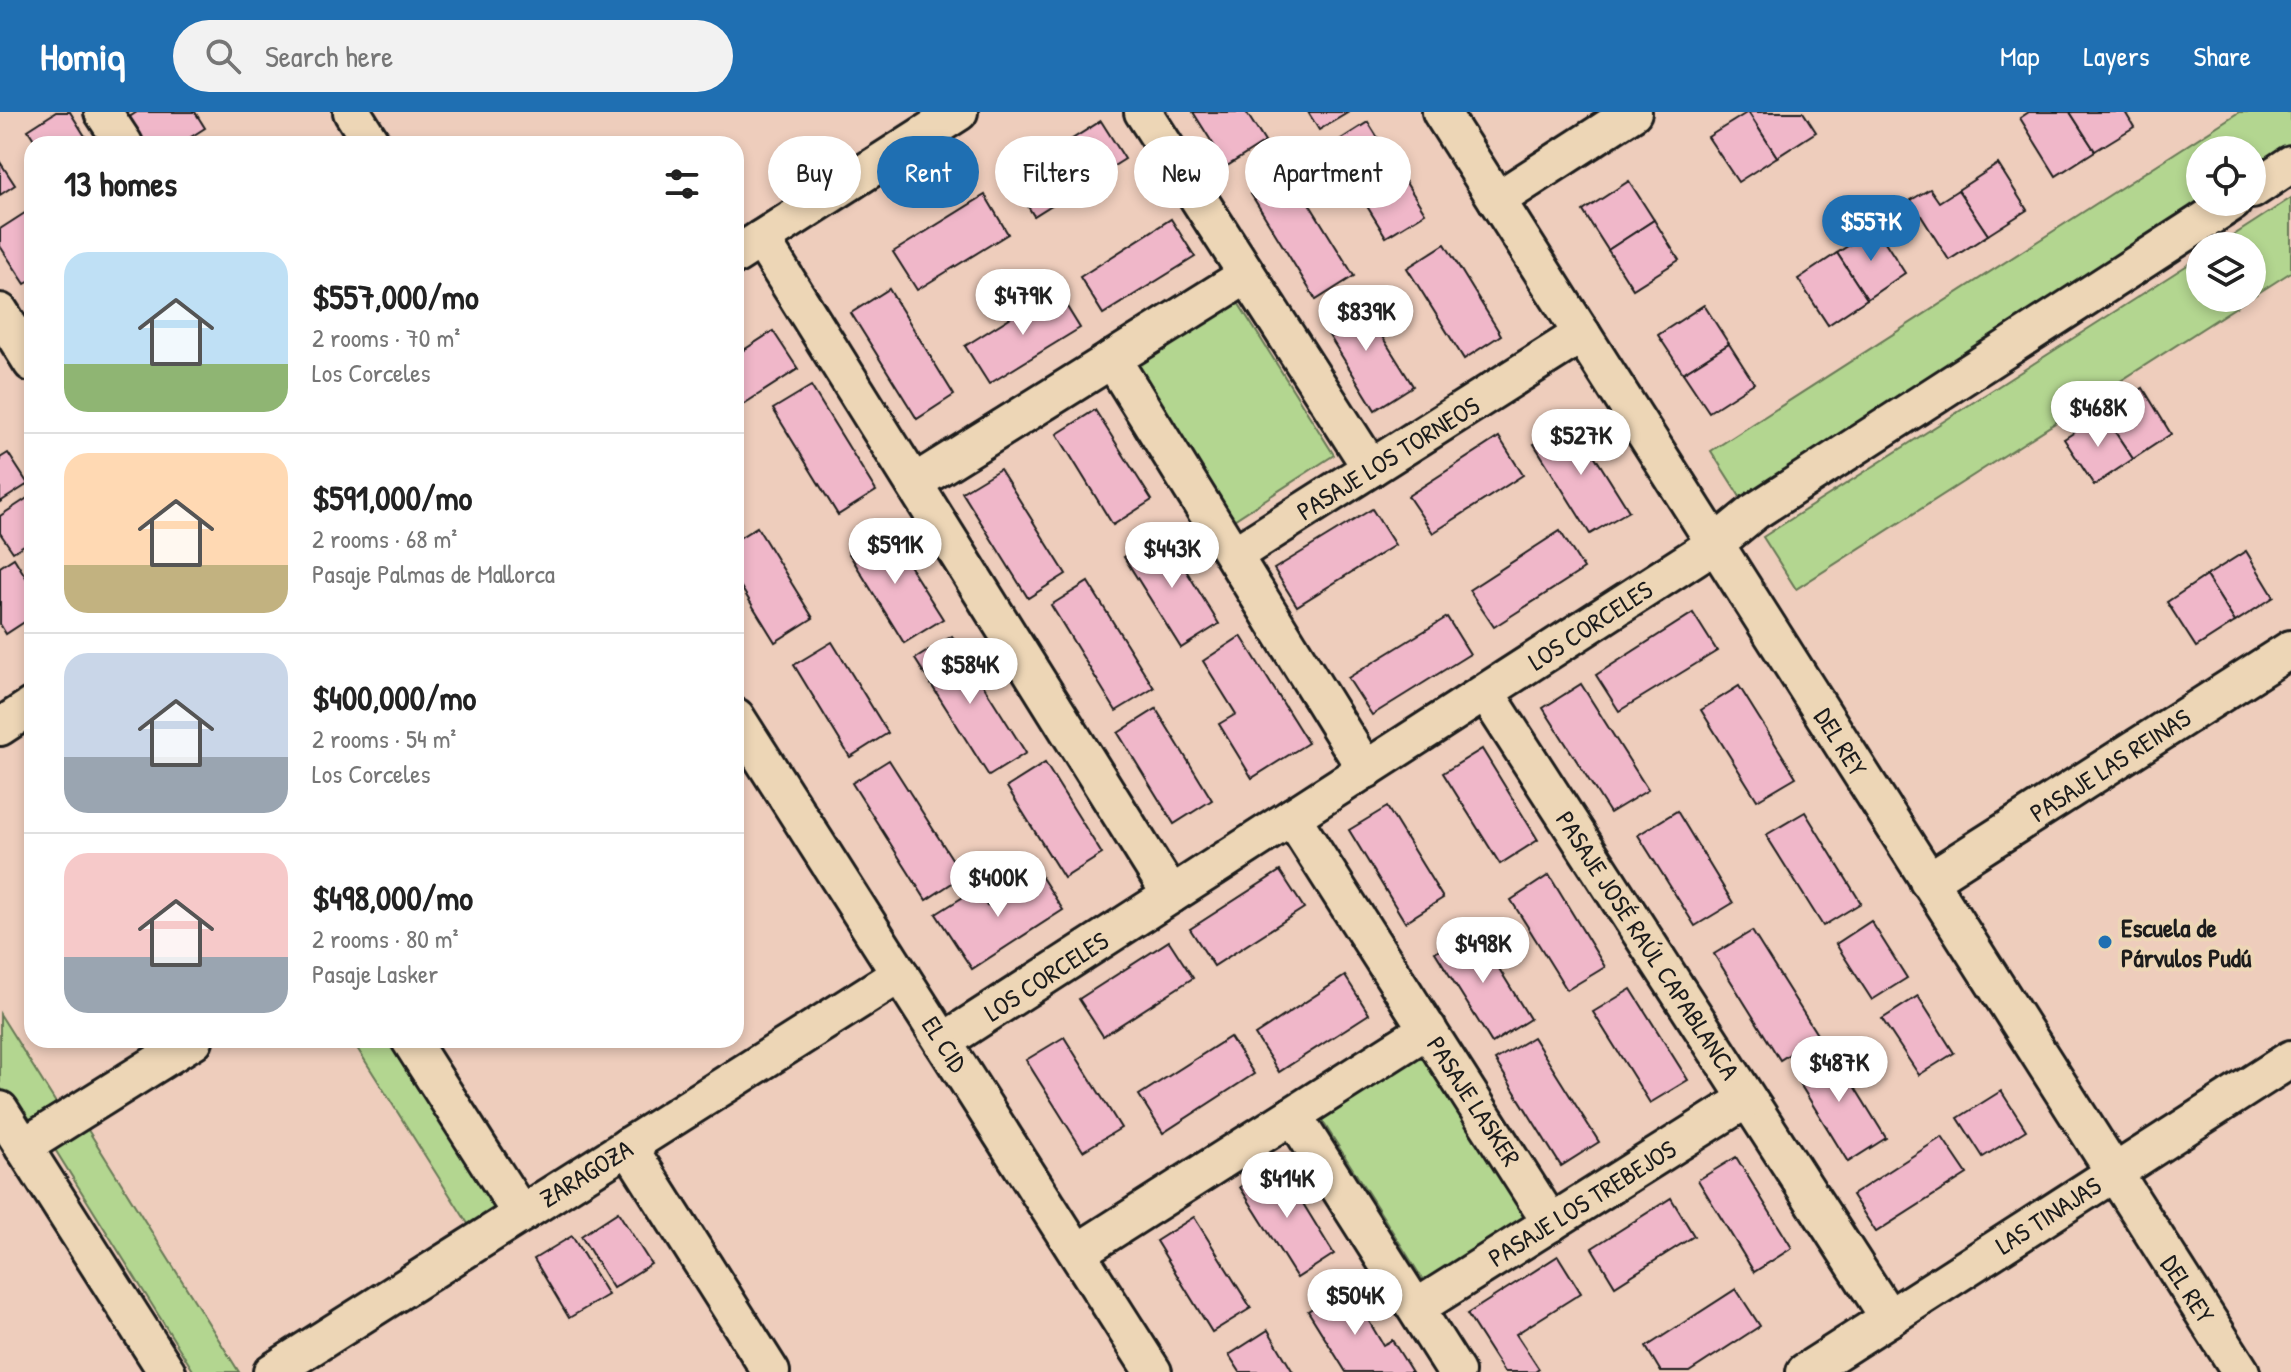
<!DOCTYPE html>
<meta charset="utf-8">
<style>
:root{--surface:#fff;--page:#f2f2f2;--text:#222;--muted:#767676;--line:#e0e0e0;--accent:#1f6fb2}
body{margin:0;font-family:"Patrick Hand",sans-serif;background:var(--page);color:var(--text);height:100vh;display:flex;flex-direction:column;font-size:30px;white-space:nowrap}
*{box-sizing:border-box;margin:0}
p{font-size:26px;color:var(--muted)}
.icon{flex:none;width:44px;height:44px;fill:none;stroke:currentColor;stroke-width:2;stroke-linecap:round;stroke-linejoin:round}
.map{position:relative;flex:1;overflow:hidden}
.details{position:absolute;left:24px;top:24px;width:720px;height:912px;display:flex;flex-direction:column;background:var(--surface);border-radius:24px;box-shadow:0 4px 12px #0003}
.details>*{flex:none}
.top-card{position:absolute;left:768px;top:24px;width:760px;height:72px;display:flex;gap:16px}
.controls{position:absolute;left:2186px;top:24px;display:grid;gap:16px}
.controls a{display:grid;place-items:center;width:80px;height:80px;border-radius:50%;background:var(--surface);box-shadow:0 4px 12px #0003;font-size:40px}
.price{position:absolute;translate:-50% -68px;padding:0 18px;border-radius:28px;background:#fff;color:#222;font-size:26px;line-height:52px;filter:drop-shadow(0 2px 4px #0008)}
.price::after{content:'';position:absolute;left:50%;top:48px;width:24px;height:18px;margin-left:-12px;background:inherit;clip-path:polygon(0 0,100% 0,50% 100%)}
.price.selected{background:var(--accent);color:#fff}
ul{padding:0;list-style:none}
li{display:flex;align-items:center;gap:24px;height:200px;padding:0 40px}
li+li{border-top:2px solid var(--line)}
li span{display:grid;place-items:center;flex:none;width:224px;height:160px;border-radius:24px;color:#555}
li>.icon{margin-inline-start:auto}
span .icon{width:96px;height:96px;fill:#fffc;stroke-width:1}
li b{font-size:34px}
h2{display:flex;justify-content:space-between;align-items:center;height:96px;padding:0 40px;font-size:34px}
.chip{padding:0 28px;border-radius:36px;background:var(--surface);box-shadow:0 4px 12px #0003;font-size:28px;line-height:72px}
.chip.selected{background:var(--accent);color:#fff}
header{display:flex;align-items:center;gap:48px;box-sizing:border-box;height:112px;padding:0 40px;background:var(--accent);color:#fff}
header strong{font-size:38px}
nav{display:flex;gap:44px;margin-inline-start:auto;font-size:28px}
.search{width:560px;height:72px;background:var(--page);display:flex;align-items:center;gap:20px;box-sizing:border-box;padding:0 28px;border-radius:44px;color:var(--muted);font-size:30px}
.map>svg:first-child{display:block}
.green{fill:#b3d690;stroke:#687956;stroke-width:2}
.building{fill:#f0b7c9;stroke:#1c1c1c;stroke-width:2}
.lines{fill:none;stroke-linecap:round;stroke-linejoin:round}
.minor-casing{stroke:#1c1c1c;stroke-width:42}
.minor{stroke:#edd6b6;stroke-width:36}
.poi-dot{fill:#1f6fb2;stroke:#edd6b6;stroke-width:3}
.labels{text-anchor:middle;dominant-baseline:central;stroke-width:8;stroke-linejoin:round;paint-order:stroke}
.street-label{font-size:26px;fill:#1c1c1c;stroke:#edd6b6}
.poi-label{font-size:26px;font-weight:bold;fill:#1c1c1c;stroke:#edd6b6;text-anchor:start}
</style>
<header>
<strong>Homiq</strong>
<div class="search"><svg class="icon" aria-label="search" viewBox="0 0 24 24"><circle cx="10" cy="10" r="6"/><path d="M15 15l6 6"/></svg>Search here</div>
<nav><a>Map</a><a>Layers</a><a>Share</a></nav>
</header>
<div class="map">
<svg width="2291" height="1260" viewBox="0 0 2291 1260">
<rect width="100%" height="100%" fill="#eecdbc"/>
<filter id="ink" filterUnits="userSpaceOnUse"><feTurbulence type="fractalNoise" baseFrequency=".0125" numOctaves="2"/><feDisplacementMap in="SourceGraphic" scale="16" xChannelSelector="R" yChannelSelector="G"/><feConvolveMatrix kernelMatrix="1 2 1 2 8 2 1 2 1" color-interpolation-filters="sRGB"/></filter>
<g filter="url(#ink)">
<g class="green">
<path d="M 2239,0 L 2291,0 L 2291,40 L 2252,65 L 2252,38 L 2200,38 L 2200,90 L 1744,391 L 1711,339 Z"/>
<path d="M 2291,86 L 2291,160 L 2252,185 L 2252,134 L 2217,134 Z"/>
<path d="M 2200,145 L 2200,186 L 2250,186 L 1796,477 L 1763,425 Z"/>
<path d="M 1237,189 L 1334,343 L 1229,411 L 1132,256 Z"/>
<path d="M 0,902 L 56,991 L 23,1012 L 0,975 Z"/>
<path d="M 352,928 L 397,928 L 503,1095 L 470,1115 Z"/>
<path d="M 1423,937 L 1529,1105 L 1425,1171 L 1318,1002 Z"/>
<path d="M 83,1010 L 239,1260 L 194,1260 L 51,1031 Z"/>
</g>
<g class="building">
<path d="M 56,0 L 70,0 L 88,29 L 84,32 L 37,32 L 28,18 Z"/>
<path d="M 137,0 L 195,0 L 205,16 L 180,32 L 141,32 L 125,8 Z"/>
<path d="M 1193,0 L 1246,0 L 1265,30 L 1227,54 Z"/>
<path d="M 1308,0 L 1349,0 L 1319,18 Z"/>
<path d="M 1748,0 L 1803,0 L 1816,20 L 1777,45 Z"/>
<path d="M 1748,0 L 1777,45 L 1738,70 L 1708,25 Z"/>
<path d="M 2029,0 L 2070,0 L 2095,39 L 2056,64 L 2020,6 Z"/>
<path d="M 2070,0 L 2125,0 L 2134,15 L 2095,39 Z"/>
<path d="M 1101,9 L 1125,47 L 1034,104 L 1010,66 Z"/>
<path d="M 1368,10 L 1425,101 L 1386,125 L 1330,34 Z"/>
<path d="M 0,50 L 15,73 L 0,83 Z"/>
<path d="M 1998,52 L 2027,98 L 1988,123 L 1958,78 Z"/>
<path d="M 1289,59 L 1354,164 L 1316,188 L 1251,82 Z"/>
<path d="M 1629,69 L 1654,108 L 1608,138 L 1583,99 Z"/>
<path d="M 1930,77 L 1939,90 L 1958,78 L 1988,123 L 1949,148 L 1911,88 Z"/>
<path d="M 985,83 L 1008,122 L 917,178 L 893,140 Z"/>
<path d="M 31,97 L 32,168 L 25,172 L 0,134 L 0,117 Z"/>
<path d="M 1171,107 L 1195,145 L 1103,202 L 1080,165 Z"/>
<path d="M 1654,108 L 1679,148 L 1633,177 L 1608,138 Z"/>
<path d="M 1876,116 L 1905,161 L 1867,187 L 1837,141 Z"/>
<path d="M 1445,132 L 1501,223 L 1464,247 L 1407,156 Z"/>
<path d="M 1837,141 L 1867,187 L 1828,213 L 1798,167 Z"/>
<path d="M 889,177 L 954,283 L 917,307 L 851,201 Z"/>
<path d="M 1056,177 L 1080,216 L 989,272 L 965,234 Z"/>
<path d="M 1356,183 L 1413,274 L 1375,298 L 1319,207 Z"/>
<path d="M 1704,193 L 1729,232 L 1683,261 L 1658,223 Z"/>
<path d="M 773,219 L 798,257 L 736,297 L 736,243 Z"/>
<path d="M 1729,232 L 1754,271 L 1709,300 L 1683,261 Z"/>
<path d="M 811,274 L 876,379 L 838,403 L 773,297 Z"/>
<path d="M 2143,276 L 2171,322 L 2133,347 L 2103,302 Z"/>
<path d="M 1095,298 L 1152,388 L 1113,413 L 1057,322 Z"/>
<path d="M 2103,302 L 2133,347 L 2094,373 L 2064,327 Z"/>
<path d="M 1572,308 L 1629,399 L 1590,422 L 1534,332 Z"/>
<path d="M 1499,325 L 1523,363 L 1433,421 L 1408,384 Z"/>
<path d="M 8,341 L 28,372 L 0,390 L 0,346 Z"/>
<path d="M 1000,357 L 1066,462 L 1028,486 L 962,380 Z"/>
<path d="M 32,383 L 32,428 L 13,440 L 0,421 L 0,404 Z"/>
<path d="M 1372,397 L 1395,433 L 1297,494 L 1274,457 Z"/>
<path d="M 757,415 L 813,506 L 775,530 L 736,467 L 736,428 Z"/>
<path d="M 886,417 L 943,507 L 904,531 L 848,440 Z"/>
<path d="M 1560,419 L 1584,457 L 1494,515 L 1469,478 Z"/>
<path d="M 1163,421 L 1219,512 L 1181,536 L 1124,445 Z"/>
<path d="M 2246,439 L 2274,485 L 2235,510 L 2206,464 Z"/>
<path d="M 14,446 L 32,475 L 32,505 L 6,522 L 0,512 L 0,455 Z"/>
<path d="M 2206,464 L 2235,510 L 2196,535 L 2167,490 Z"/>
<path d="M 1088,470 L 1154,576 L 1116,599 L 1051,493 Z"/>
<path d="M 1693,501 L 1717,539 L 1619,599 L 1596,563 Z"/>
<path d="M 1447,505 L 1470,542 L 1372,603 L 1348,566 Z"/>
<path d="M 952,524 L 1026,641 L 989,664 L 915,547 Z"/>
<path d="M 1241,524 L 1308,631 L 1252,666 L 1219,612 L 1236,602 L 1203,549 Z"/>
<path d="M 832,530 L 888,621 L 850,645 L 794,553 Z"/>
<path d="M 1581,572 L 1648,678 L 1610,701 L 1543,596 Z"/>
<path d="M 1739,574 L 1796,665 L 1757,688 L 1701,598 Z"/>
<path d="M 1156,597 L 1212,688 L 1174,712 L 1118,621 Z"/>
<path d="M 1482,637 L 1538,728 L 1500,752 L 1443,661 Z"/>
<path d="M 889,648 L 963,764 L 926,788 L 852,671 Z"/>
<path d="M 1045,651 L 1102,742 L 1064,766 L 1007,675 Z"/>
<path d="M 1387,695 L 1443,786 L 1405,810 L 1349,718 Z"/>
<path d="M 1677,699 L 1733,791 L 1695,814 L 1638,723 Z"/>
<path d="M 1805,700 L 1861,791 L 1823,814 L 1766,723 Z"/>
<path d="M 1280,759 L 1304,796 L 1214,854 L 1190,817 Z"/>
<path d="M 1039,761 L 1063,798 L 972,857 L 936,802 L 976,777 L 987,794 Z"/>
<path d="M 1549,763 L 1605,855 L 1567,878 L 1511,788 Z"/>
<path d="M 1871,809 L 1907,866 L 1872,888 L 1836,832 Z"/>
<path d="M 1474,816 L 1530,907 L 1492,931 L 1435,840 Z"/>
<path d="M 1752,819 L 1818,924 L 1780,948 L 1714,842 Z"/>
<path d="M 1169,829 L 1193,866 L 1103,924 L 1079,887 Z"/>
<path d="M 1345,864 L 1369,902 L 1279,960 L 1255,923 Z"/>
<path d="M 1631,877 L 1688,968 L 1650,991 L 1593,900 Z"/>
<path d="M 1918,884 L 1954,941 L 1919,963 L 1882,907 Z"/>
<path d="M 1064,925 L 1121,1016 L 1083,1039 L 1026,948 Z"/>
<path d="M 1230,925 L 1254,962 L 1163,1021 L 1139,983 Z"/>
<path d="M 1533,925 L 1599,1030 L 1561,1054 L 1495,948 Z"/>
<path d="M 1830,935 L 1886,1026 L 1848,1050 L 1792,959 Z"/>
<path d="M 2001,979 L 2026,1018 L 1983,1045 L 1958,1006 Z"/>
<path d="M 1942,1025 L 1967,1062 L 1876,1120 L 1852,1083 Z"/>
<path d="M 1736,1045 L 1792,1136 L 1754,1160 L 1698,1068 Z"/>
<path d="M 1278,1051 L 1334,1142 L 1297,1166 L 1240,1075 Z"/>
<path d="M 1671,1086 L 1694,1124 L 1615,1174 L 1592,1136 Z"/>
<path d="M 618,1100 L 651,1152 L 613,1176 L 581,1124 Z"/>
<path d="M 1194,1105 L 1251,1196 L 1212,1220 L 1156,1129 Z"/>
<path d="M 572,1124 L 608,1183 L 569,1206 L 534,1147 Z"/>
<path d="M 1558,1144 L 1581,1181 L 1516,1222 L 1539,1257 L 1535,1260 L 1504,1260 L 1467,1202 Z"/>
<path d="M 1348,1174 L 1383,1233 L 1392,1228 L 1412,1260 L 1346,1260 L 1308,1199 Z"/>
<path d="M 1736,1177 L 1760,1214 L 1689,1260 L 1661,1260 L 1646,1235 Z"/>
<path d="M 1268,1218 L 1293,1260 L 1240,1260 L 1229,1243 Z"/>
</g>
<g class="lines">
<g class="minor-casing">
<g id="minor">
<path d="M 103,0 L 124,32"/>
<path d="M 352,0 L 372,32"/>
<path d="M 1143,0 L 1371,356"/>
<path d="M 1441,0 L 2241,1260"/>
<path d="M 2252,78 L 2291,52"/>
<path d="M 1497,88 L 1633,0"/>
<path d="M 761,127 L 1171,783"/>
<path d="M 736,143 L 959,0"/>
<path d="M 0,200 L 32,251"/>
<path d="M 1112,247 L 1366,658"/>
<path d="M 914,371 L 1247,163"/>
<path d="M 1234,443 L 1582,222"/>
<path d="M 1486,581 L 1889,1206"/>
<path d="M 736,605 L 1153,1260"/>
<path d="M 0,615 L 32,594"/>
<path d="M 1292,705 L 1551,1111"/>
<path d="M 1928,769 L 2291,537"/>
<path d="M 410,928 L 521,1102"/>
<path d="M 943,930 L 1715,432 L 1754,400 L 2233,90"/>
<path d="M 0,998 L 167,1260"/>
<path d="M 1293,1003 L 1456,1260"/>
<path d="M 628,1034 L 771,1260"/>
<path d="M 23,1035 L 194,928"/>
<path d="M 1078,1140 L 1428,917"/>
<path d="M 1416,1196 L 1747,987"/>
<path d="M 272,1260 L 900,862"/>
<path d="M 1805,1260 L 2291,947"/>
</g>
</g>
<use href="#minor" class="minor"/>
</g>
</g>
<circle class="poi-dot" cx="2105" cy="830" r="8"/>
<g class="labels">
<g class="street-label">
<text transform="translate(1388 346) rotate(-32)">PASAJE LOS TORNEOS</text>
<text transform="translate(1590 513) rotate(-33)">LOS CORCELES</text>
<text transform="translate(1841 630) rotate(58)">DEL REY</text>
<text transform="translate(2110 653) rotate(-33)">PASAJE LAS REINAS</text>
<text transform="translate(1648 833) rotate(57)">PASAJE JOSÉ RAÚL CAPABLANCA</text>
<text transform="translate(1046 864) rotate(-33)">LOS CORCELES</text>
<text transform="translate(945 932) rotate(57)">EL CID</text>
<text transform="translate(1474 989) rotate(57)">PASAJE LASKER</text>
<text transform="translate(586 1061) rotate(-32)">ZARAGOZA</text>
<text transform="translate(1582 1091) rotate(-32)">PASAJE LOS TREBEJOS</text>
<text transform="translate(2048 1103) rotate(-33)">LAS TINAJAS</text>
<text transform="translate(2188 1177) rotate(57)">DEL REY</text>
</g>
<g class="poi-label">
<text x="2121" y="815">Escuela de<tspan x="2121" dy="30">Párvulos Pudú</tspan></text>
</g>
</g>
</svg>
<div class="controls">
<a><svg class="icon" aria-label="locate" viewBox="0 0 24 24"><circle cx="12" cy="12" r="6"/><path d="M12 2v4M12 18v4M2 12h4M18 12h4"/></svg></a>
<a><svg class="icon" aria-label="layers" viewBox="0 0 24 24"><path d="M12 4l9 5-9 5-9-5zM3 14l9 5 9-5"/></svg></a>
</div>
<b class="price selected" style="left:1871px;top:151px">$557K</b>
<b class="price" style="left:1023px;top:225px">$479K</b>
<b class="price" style="left:1366px;top:241px">$839K</b>
<b class="price" style="left:2098px;top:337px">$468K</b>
<b class="price" style="left:1581px;top:365px">$527K</b>
<b class="price" style="left:895px;top:474px">$591K</b>
<b class="price" style="left:1172px;top:478px">$443K</b>
<b class="price" style="left:970px;top:594px">$584K</b>
<b class="price" style="left:998px;top:807px">$400K</b>
<b class="price" style="left:1483px;top:873px">$498K</b>
<b class="price" style="left:1839px;top:992px">$487K</b>
<b class="price" style="left:1287px;top:1108px">$414K</b>
<b class="price" style="left:1355px;top:1225px">$504K</b>
<div class="top-card">
<a class="chip">Buy</a>
<a class="chip selected">Rent</a>
<a class="chip">Filters</a>
<a class="chip">New</a>
<a class="chip">Apartment</a>
</div>
<section class="details">
<h2>13 homes<svg class="icon" aria-label="filters" viewBox="0 0 24 24"><path d="M4 7h16M4 17h16"/><circle cx="9" cy="7" r="2"/><circle cx="15" cy="17" r="2"/></svg></h2>
<ul>
<li><span style="background:linear-gradient(#bfe0f5 70%,#8fb573 0)"><svg class="icon" aria-label="home" viewBox="0 0 24 24"><path d="M3 11l9-7 9 7M6 9v11h12V9"/></svg></span><div><b>$557,000/mo</b><p>2 rooms · 70 m²</p><p>Los Corceles</p></div></li>
<li><span style="background:linear-gradient(#ffd9b3 70%,#c2b280 0)"><svg class="icon" aria-label="home" viewBox="0 0 24 24"><path d="M3 11l9-7 9 7M6 9v11h12V9"/></svg></span><div><b>$591,000/mo</b><p>2 rooms · 68 m²</p><p>Pasaje Palmas de Mallorca</p></div></li>
<li><span style="background:linear-gradient(#c9d6e8 65%,#9aa5b1 0)"><svg class="icon" aria-label="home" viewBox="0 0 24 24"><path d="M3 11l9-7 9 7M6 9v11h12V9"/></svg></span><div><b>$400,000/mo</b><p>2 rooms · 54 m²</p><p>Los Corceles</p></div></li>
<li><span style="background:linear-gradient(#f6c9c9 65%,#9aa5b1 0)"><svg class="icon" aria-label="home" viewBox="0 0 24 24"><path d="M3 11l9-7 9 7M6 9v11h12V9"/></svg></span><div><b>$498,000/mo</b><p>2 rooms · 80 m²</p><p>Pasaje Lasker</p></div></li>
</ul>
</section>
</div>
